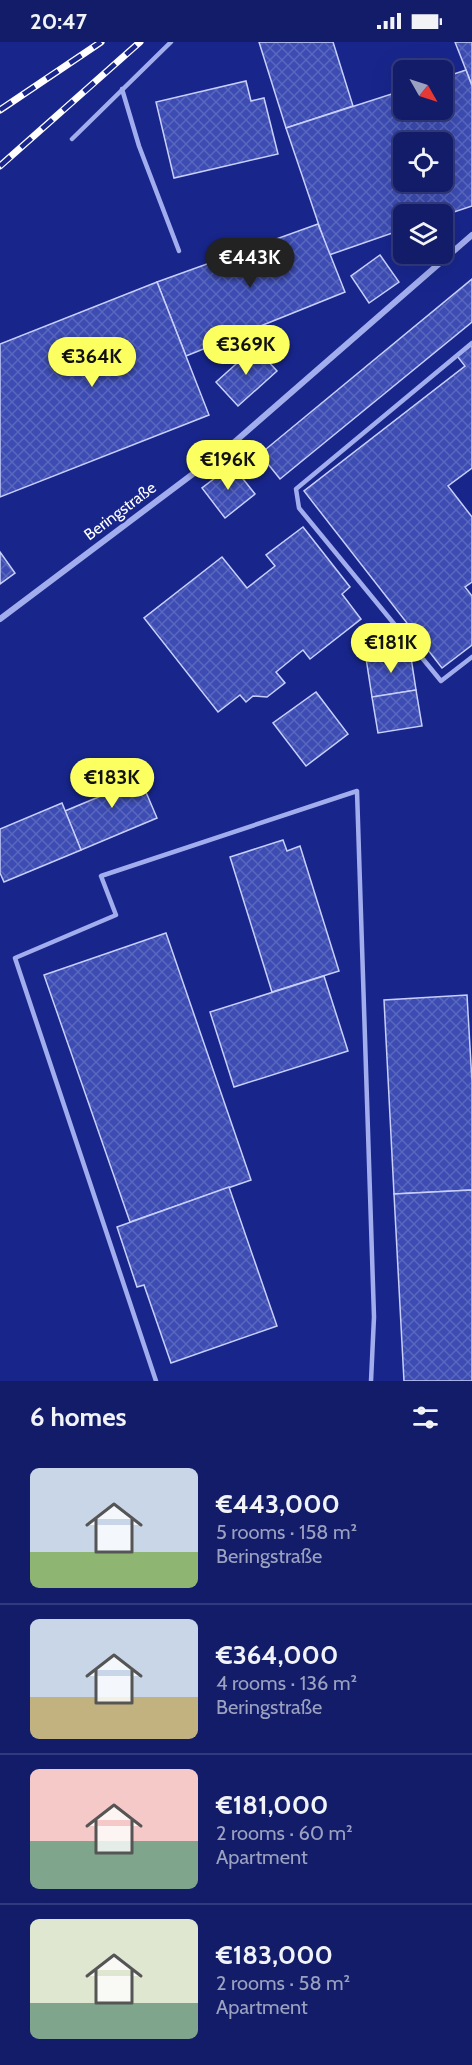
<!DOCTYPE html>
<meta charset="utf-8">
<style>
:root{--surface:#121c69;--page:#1f2971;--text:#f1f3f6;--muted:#9ca1c0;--line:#313a7d;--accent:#fbff60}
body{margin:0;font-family:Cabin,sans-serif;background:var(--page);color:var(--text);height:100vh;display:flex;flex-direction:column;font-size:22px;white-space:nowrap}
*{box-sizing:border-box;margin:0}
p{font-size:20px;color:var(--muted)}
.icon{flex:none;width:33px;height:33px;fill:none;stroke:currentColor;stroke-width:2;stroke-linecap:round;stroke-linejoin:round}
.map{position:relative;height:1339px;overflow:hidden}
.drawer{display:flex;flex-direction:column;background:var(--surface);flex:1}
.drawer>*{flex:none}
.needle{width:39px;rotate:129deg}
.fabs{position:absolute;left:393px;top:18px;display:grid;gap:12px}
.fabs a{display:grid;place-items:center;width:60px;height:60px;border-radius:9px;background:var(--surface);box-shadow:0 6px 24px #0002,0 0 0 2px var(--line);font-size:30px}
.price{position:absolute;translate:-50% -51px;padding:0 14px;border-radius:21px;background:var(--accent);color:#111;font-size:20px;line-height:39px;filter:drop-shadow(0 2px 3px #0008)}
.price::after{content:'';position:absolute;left:50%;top:36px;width:18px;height:14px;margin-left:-9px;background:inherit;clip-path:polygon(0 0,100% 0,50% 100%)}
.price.selected{background:#222;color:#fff}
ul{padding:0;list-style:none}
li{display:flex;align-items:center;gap:18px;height:150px;padding:0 30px}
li+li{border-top:2px solid var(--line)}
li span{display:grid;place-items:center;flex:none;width:168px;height:120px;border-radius:9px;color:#555}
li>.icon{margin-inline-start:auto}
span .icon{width:72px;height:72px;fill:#fffc;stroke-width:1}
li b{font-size:26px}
h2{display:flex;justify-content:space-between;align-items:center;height:72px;padding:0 30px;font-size:26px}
.status{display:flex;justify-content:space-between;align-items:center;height:42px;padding:0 30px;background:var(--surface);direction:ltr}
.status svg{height:16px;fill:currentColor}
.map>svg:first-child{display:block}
.building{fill:url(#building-cross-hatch);stroke:#c8cffa;stroke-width:1.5;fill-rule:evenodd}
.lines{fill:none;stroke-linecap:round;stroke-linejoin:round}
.lane{stroke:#a2adee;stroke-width:4.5}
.street{stroke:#a2adee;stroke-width:6}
.rail-casing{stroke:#fff;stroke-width:7}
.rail{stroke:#18268c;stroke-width:4.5;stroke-dasharray:14;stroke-linecap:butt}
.labels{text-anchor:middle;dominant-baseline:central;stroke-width:4.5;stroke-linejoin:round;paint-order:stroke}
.street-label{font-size:16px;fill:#fff;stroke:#18268c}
</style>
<div class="status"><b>20:47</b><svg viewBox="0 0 49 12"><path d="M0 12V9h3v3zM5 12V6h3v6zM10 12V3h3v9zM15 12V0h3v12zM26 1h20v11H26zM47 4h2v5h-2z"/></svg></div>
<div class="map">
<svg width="472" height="1339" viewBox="0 0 472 1339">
<defs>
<pattern id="building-cross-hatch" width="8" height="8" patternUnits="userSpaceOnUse" patternTransform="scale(1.5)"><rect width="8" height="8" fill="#3c4cb2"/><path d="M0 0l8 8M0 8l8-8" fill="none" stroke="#5967be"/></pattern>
</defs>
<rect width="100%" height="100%" fill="#18268c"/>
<g class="building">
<path d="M 259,0 L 333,0 L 353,64 L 286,86 Z"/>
<path d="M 455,0 L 472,0 L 472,44 L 466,28 Z"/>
<path d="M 466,28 L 472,44 L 472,164 L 442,174 L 404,172 L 404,187 L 329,213 L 286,86 L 404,48 L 404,68 L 442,68 L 442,36 ZM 404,100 L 442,100 L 442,140 L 404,140 Z"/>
<path d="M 246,39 L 251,59 L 264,56 L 278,112 L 174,136 L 156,60 Z"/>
<path d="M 318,182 L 345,250 L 186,314 L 157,240 Z"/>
<path d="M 380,213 L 399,240 L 369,261 L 351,234 Z"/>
<path d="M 472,237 L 472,280 L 280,437 L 260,412 Z"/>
<path d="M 157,240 L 209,373 L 0,455 L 0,302 Z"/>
<path d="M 472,303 L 472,426 L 448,444 L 472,475 L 472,540 L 465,545 L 472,554 L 472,603 L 442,626 L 304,449 L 465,324 L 457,314 Z"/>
<path d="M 255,305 L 277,329 L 238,364 L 216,340 Z"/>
<path d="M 232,423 L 255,452 L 225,476 L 202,446 Z"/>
<path d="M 303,485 L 350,545 L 342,552 L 361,577 L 310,617 L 303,608 L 276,630 L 285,641 L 267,655 L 253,654 L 246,660 L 240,653 L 218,670 L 144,576 L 222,515 L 247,546 L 275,524 L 266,513 Z"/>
<path d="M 0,510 L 15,531 L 0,542 Z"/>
<path d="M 410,609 L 416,648 L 372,655 L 366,616 Z"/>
<path d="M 416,648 L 422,684 L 378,691 L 372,655 Z"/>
<path d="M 316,650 L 348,692 L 306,724 L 273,681 Z"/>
<path d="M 134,722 L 157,776 L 81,808 L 65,769 L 108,751 L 101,735 Z"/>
<path d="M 62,761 L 81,808 L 4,840 L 0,831 L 0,787 Z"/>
<path d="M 283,798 L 287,809 L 300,804 L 339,929 L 272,950 L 230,815 Z"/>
<path d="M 166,891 L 251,1138 L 130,1180 L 44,933 Z"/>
<path d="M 324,934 L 348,1009 L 234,1045 L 210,970 Z"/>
<path d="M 467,953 L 472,1040 L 472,1148 L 394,1152 L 384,958 Z"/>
<path d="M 229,1145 L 277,1284 L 171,1321 L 144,1243 L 137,1245 L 117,1185 Z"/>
<path d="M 472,1148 L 472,1339 L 404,1339 L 394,1152 Z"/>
</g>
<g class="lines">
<g class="lane">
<path d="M 122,47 L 139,104 L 179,209"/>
<path d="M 72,97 L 171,0"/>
<path d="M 472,301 L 296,447 L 299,466 L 441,639 L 472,615"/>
<path d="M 156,1339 L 15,916 L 116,873 L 101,834 L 357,749 L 374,1275 L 371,1339"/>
</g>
<path class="street" d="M 0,577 L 230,404 L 472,193"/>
<g class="rail-casing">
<g id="rail">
<path d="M 0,68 L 101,0"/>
<path d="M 0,124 L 140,0"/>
</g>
</g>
<use href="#rail" class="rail"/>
</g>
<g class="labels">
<g class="street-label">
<text transform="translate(120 469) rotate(-37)">Beringstraße</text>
</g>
</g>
</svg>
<div class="fabs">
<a><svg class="needle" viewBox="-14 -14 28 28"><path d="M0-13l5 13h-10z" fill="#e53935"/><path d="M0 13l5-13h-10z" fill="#9ca1c0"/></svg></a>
<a><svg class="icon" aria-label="locate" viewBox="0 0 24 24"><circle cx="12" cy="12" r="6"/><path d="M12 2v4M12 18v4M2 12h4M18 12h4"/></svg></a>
<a><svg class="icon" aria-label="layers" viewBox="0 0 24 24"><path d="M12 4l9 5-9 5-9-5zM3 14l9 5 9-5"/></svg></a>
</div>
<b class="price selected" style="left:250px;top:247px">€443K</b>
<b class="price" style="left:246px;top:334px">€369K</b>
<b class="price" style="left:92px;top:346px">€364K</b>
<b class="price" style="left:228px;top:449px">€196K</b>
<b class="price" style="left:391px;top:632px">€181K</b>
<b class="price" style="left:112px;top:767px">€183K</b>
</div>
<section class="drawer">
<h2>6 homes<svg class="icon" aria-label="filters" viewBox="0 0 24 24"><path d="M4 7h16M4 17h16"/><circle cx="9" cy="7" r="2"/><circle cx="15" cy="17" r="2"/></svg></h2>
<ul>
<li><span style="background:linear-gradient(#c9d6e8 70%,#8fb573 0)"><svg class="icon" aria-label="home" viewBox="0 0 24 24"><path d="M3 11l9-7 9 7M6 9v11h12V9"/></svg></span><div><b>€443,000</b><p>5 rooms · 158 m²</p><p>Beringstraße</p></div></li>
<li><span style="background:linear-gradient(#c9d6e8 65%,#c2b280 0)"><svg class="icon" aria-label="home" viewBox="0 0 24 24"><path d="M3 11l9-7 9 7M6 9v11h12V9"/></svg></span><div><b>€364,000</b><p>4 rooms · 136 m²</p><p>Beringstraße</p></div></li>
<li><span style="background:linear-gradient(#f6c9c9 60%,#7fa58c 0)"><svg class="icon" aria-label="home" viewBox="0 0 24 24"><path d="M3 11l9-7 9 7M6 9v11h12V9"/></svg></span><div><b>€181,000</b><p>2 rooms · 60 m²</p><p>Apartment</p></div></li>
<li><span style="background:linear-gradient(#dfe7d0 70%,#7fa58c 0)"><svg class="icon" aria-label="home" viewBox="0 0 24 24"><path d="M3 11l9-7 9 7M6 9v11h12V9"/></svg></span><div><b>€183,000</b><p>2 rooms · 58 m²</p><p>Apartment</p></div></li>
</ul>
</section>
